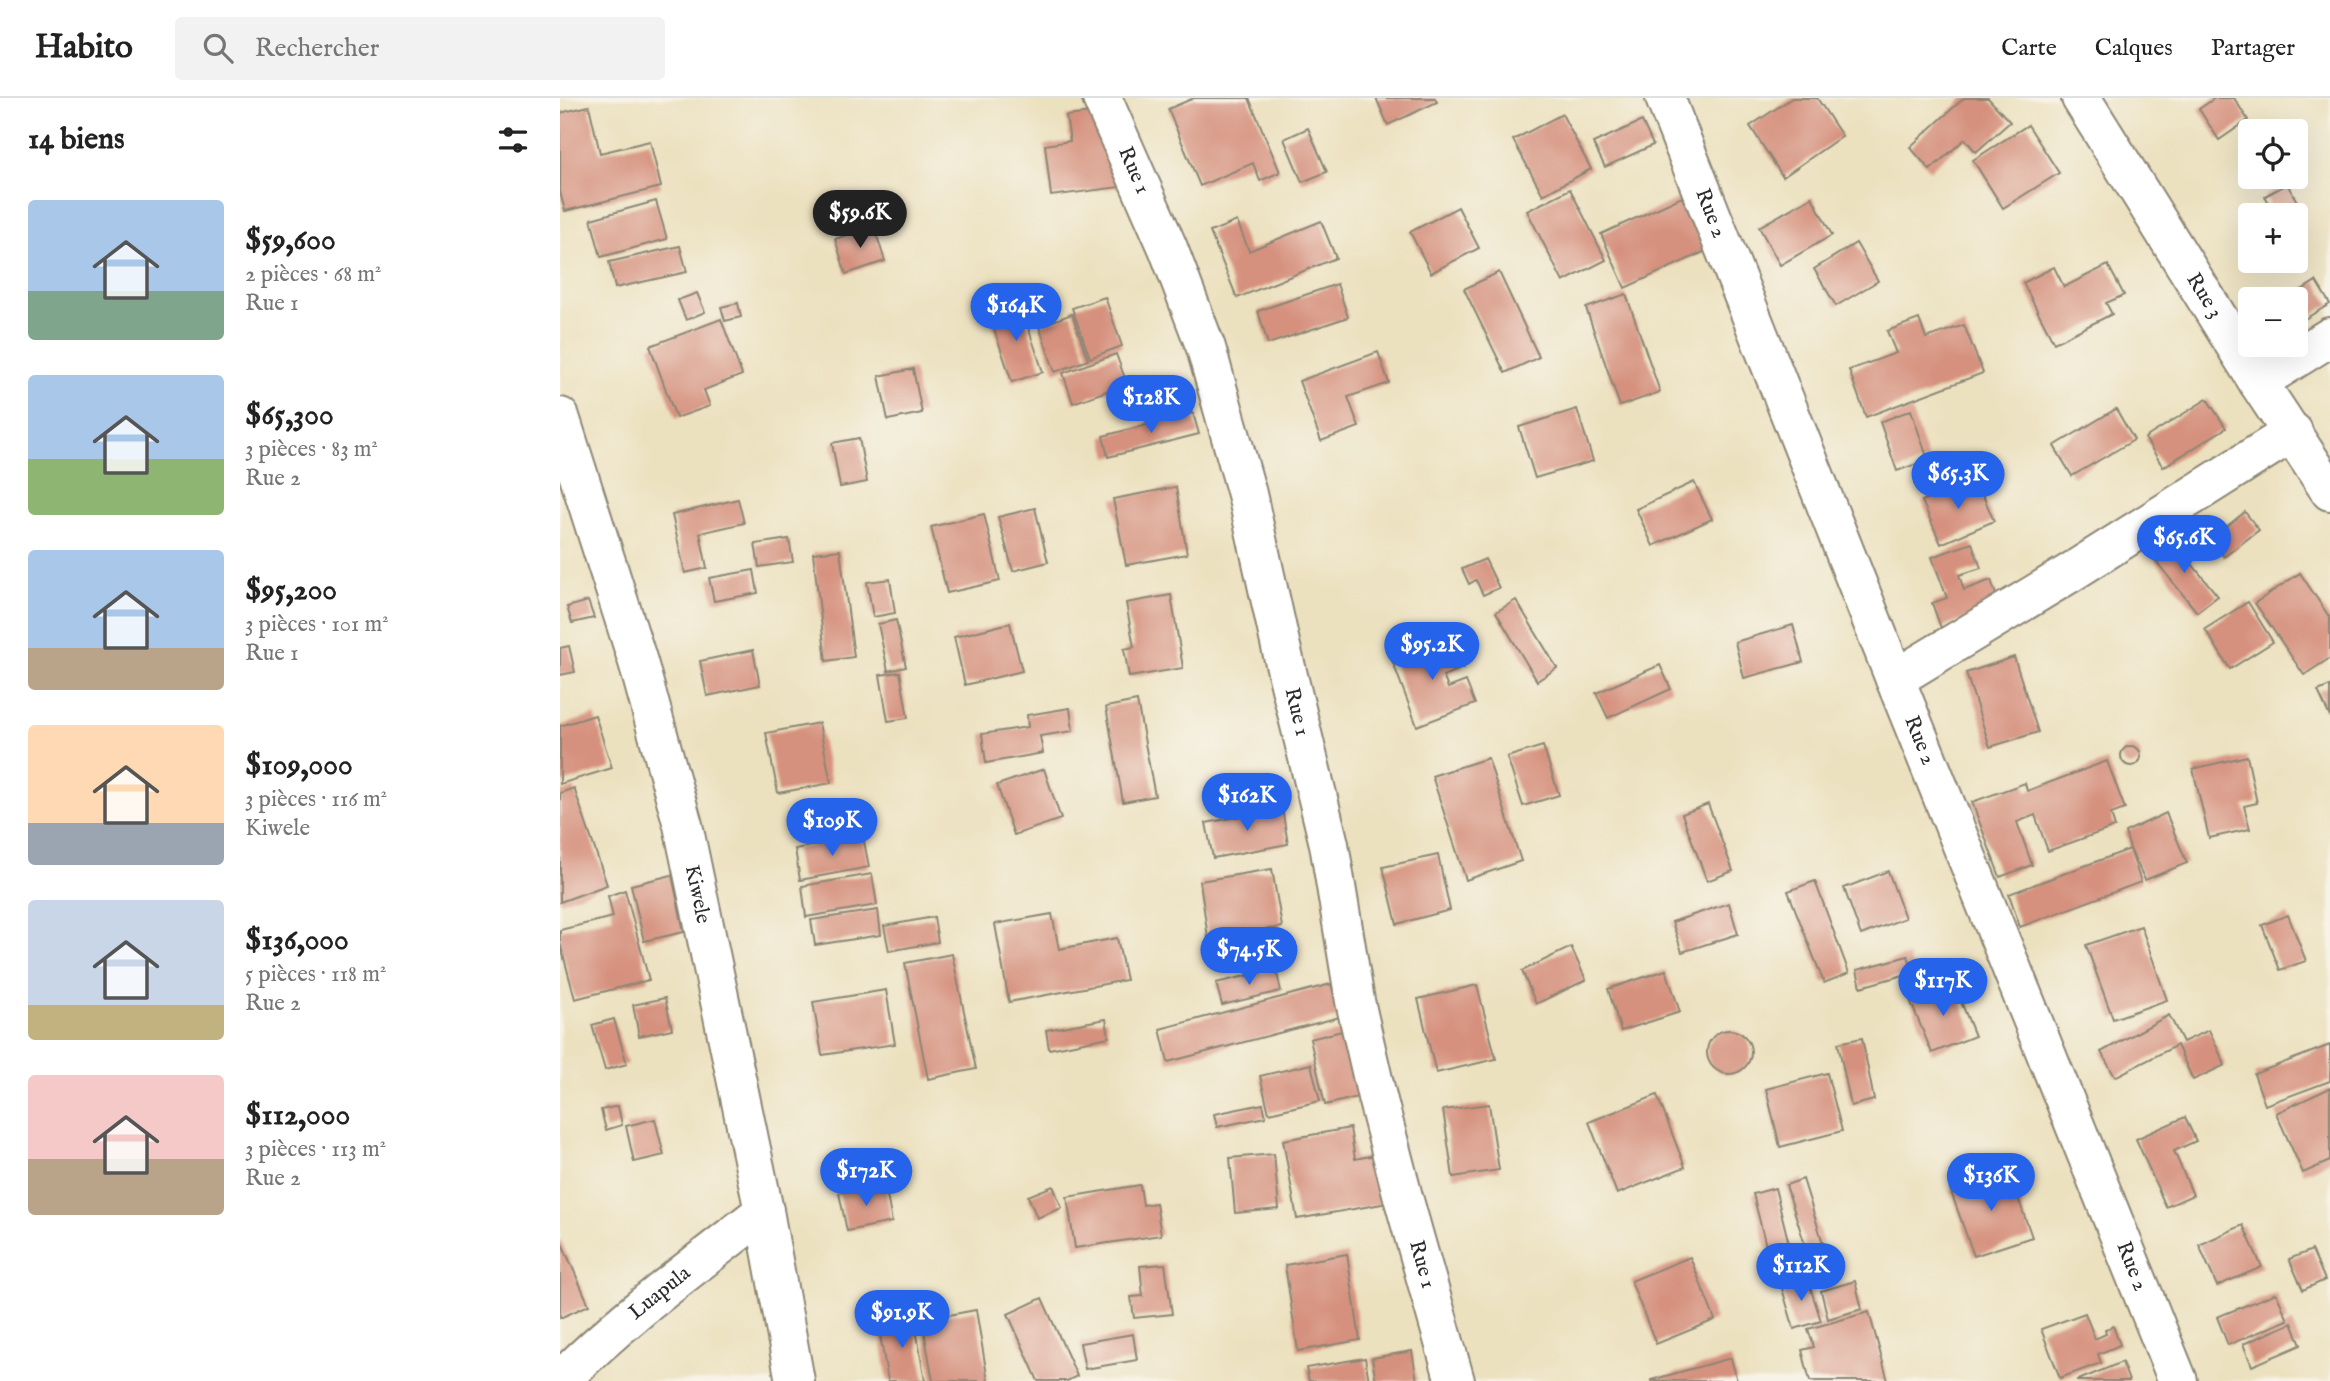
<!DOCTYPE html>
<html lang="fr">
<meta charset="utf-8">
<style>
:root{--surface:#fff;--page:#f2f2f2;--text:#222;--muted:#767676;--line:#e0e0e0;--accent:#2563eb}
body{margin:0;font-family:"IM FELL English",serif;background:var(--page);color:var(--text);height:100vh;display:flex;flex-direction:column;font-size:26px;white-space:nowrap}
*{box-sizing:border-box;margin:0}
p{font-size:23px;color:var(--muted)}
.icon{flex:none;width:38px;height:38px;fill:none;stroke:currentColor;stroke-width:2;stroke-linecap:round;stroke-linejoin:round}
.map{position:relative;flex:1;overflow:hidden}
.details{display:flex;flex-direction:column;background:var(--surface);width:560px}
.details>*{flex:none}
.buttons{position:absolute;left:1678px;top:21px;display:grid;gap:14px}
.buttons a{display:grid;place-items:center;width:70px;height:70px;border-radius:7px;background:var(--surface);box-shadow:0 7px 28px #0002;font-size:35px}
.price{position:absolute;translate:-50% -60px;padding:0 16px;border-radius:24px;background:var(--accent);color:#fff;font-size:23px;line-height:46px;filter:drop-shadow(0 2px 4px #0008)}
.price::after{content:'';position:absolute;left:50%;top:42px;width:21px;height:16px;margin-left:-10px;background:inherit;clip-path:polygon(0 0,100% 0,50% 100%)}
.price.selected{background:#222;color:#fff}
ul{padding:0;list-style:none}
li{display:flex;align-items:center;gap:21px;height:175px;padding:0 28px}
li span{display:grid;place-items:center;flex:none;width:196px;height:140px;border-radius:7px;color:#555}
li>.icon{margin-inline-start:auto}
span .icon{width:84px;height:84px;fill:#fffc;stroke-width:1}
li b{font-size:30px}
h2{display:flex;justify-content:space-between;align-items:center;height:84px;padding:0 28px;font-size:30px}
header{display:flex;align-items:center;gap:42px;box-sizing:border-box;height:98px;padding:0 35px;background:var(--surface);border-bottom:2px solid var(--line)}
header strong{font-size:33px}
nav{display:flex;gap:38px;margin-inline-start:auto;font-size:24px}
.search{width:490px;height:63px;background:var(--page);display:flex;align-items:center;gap:18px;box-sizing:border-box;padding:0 24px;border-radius:7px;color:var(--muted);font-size:26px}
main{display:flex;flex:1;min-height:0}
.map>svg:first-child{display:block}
.building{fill:#d6917e}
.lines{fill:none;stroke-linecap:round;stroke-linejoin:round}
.street-casing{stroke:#8c8675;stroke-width:42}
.secondary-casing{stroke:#8c8675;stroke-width:42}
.street{stroke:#fff;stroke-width:38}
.secondary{stroke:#fff;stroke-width:38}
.labels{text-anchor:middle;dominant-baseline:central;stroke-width:6;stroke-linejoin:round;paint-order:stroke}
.street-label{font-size:21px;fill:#2b2b2b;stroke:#f7f3e8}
</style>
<header>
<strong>Habito</strong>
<div class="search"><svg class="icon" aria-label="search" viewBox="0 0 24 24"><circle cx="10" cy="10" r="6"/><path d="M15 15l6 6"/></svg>Rechercher</div>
<nav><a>Carte</a><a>Calques</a><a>Partager</a></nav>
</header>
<main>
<section class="details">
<h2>14 biens<svg class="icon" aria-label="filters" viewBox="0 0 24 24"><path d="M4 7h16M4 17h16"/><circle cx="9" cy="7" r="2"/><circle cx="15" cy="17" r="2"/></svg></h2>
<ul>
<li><span style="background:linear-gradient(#a9c7e8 65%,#7fa58c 0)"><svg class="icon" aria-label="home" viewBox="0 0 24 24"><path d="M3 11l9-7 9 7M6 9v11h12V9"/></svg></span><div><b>$59,600</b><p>2 pièces · 68 m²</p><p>Rue 1</p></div></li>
<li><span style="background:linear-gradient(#a9c7e8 60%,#8fb573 0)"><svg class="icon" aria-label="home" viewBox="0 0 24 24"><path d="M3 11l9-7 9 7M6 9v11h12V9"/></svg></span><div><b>$65,300</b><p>3 pièces · 83 m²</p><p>Rue 2</p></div></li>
<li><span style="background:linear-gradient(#a9c7e8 70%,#b9a48a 0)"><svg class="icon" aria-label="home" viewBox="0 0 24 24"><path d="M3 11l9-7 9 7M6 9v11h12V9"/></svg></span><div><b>$95,200</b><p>3 pièces · 101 m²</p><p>Rue 1</p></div></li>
<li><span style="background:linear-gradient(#ffd9b3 70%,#9aa5b1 0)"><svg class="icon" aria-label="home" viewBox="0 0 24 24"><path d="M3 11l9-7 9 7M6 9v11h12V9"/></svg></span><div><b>$109,000</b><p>3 pièces · 116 m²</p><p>Kiwele</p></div></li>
<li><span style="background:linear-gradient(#c9d6e8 75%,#c2b280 0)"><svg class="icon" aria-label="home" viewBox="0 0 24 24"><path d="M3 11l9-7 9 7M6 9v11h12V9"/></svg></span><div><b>$136,000</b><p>5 pièces · 118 m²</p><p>Rue 2</p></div></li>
<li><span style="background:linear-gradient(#f6c9c9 60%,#b9a48a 0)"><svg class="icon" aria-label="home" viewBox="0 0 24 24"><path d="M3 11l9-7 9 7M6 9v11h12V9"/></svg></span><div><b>$112,000</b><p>3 pièces · 113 m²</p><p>Rue 2</p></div></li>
</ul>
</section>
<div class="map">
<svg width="1770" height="1283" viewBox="0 0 1770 1283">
<rect width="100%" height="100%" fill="#f7f3e8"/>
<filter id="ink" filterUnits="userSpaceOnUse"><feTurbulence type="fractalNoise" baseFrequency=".0143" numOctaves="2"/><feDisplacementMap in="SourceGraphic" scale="14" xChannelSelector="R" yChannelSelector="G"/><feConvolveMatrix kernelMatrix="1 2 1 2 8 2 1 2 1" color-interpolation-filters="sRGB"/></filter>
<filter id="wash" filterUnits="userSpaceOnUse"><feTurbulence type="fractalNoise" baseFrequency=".00686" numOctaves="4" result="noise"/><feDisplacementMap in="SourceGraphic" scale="28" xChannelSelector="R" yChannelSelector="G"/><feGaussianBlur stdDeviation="1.57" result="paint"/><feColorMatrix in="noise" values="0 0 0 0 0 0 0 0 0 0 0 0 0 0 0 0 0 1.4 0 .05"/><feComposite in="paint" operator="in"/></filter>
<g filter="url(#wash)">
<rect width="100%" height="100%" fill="#ece1bf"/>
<g id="blocks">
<g class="building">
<path d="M 634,0 L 689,0 L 720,74 L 700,83 L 693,65 L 640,88 L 608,11 Z"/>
<path d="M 816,0 L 875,0 L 877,4 L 828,27 Z"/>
<path d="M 1232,0 L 1257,0 L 1282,38 L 1223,79 L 1190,28 Z"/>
<path d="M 1404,0 L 1428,0 L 1450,24 L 1416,54 L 1405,41 L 1370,72 L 1350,49 Z"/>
<path d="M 1655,0 L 1674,0 L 1688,22 L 1659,42 L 1639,11 Z"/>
<path d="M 29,8 L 40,55 L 90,43 L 101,89 L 5,113 L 0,94 L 0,15 Z"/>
<path d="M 542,14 L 552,34 L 560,89 L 491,98 L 485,47 L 510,43 L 506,18 Z"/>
<path d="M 1002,16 L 1031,71 L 983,97 L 953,42 Z"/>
<path d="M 1082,23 L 1093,47 L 1045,69 L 1033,45 Z"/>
<path d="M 1468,27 L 1499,75 L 1443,110 L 1413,62 Z"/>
<path d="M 748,30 L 767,74 L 742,84 L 724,41 Z"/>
<path d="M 1727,86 L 1739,107 L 1716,117 L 1705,98 Z"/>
<path d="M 1010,91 L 1046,162 L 1003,184 L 967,113 Z"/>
<path d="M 1122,99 L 1146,153 L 1065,190 L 1041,136 Z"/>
<path d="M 1252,99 L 1272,137 L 1220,167 L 1199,129 Z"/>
<path d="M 96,103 L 107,141 L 41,159 L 31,121 Z"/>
<path d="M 898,109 L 919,150 L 871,175 L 850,134 Z"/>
<path d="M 677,123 L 689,153 L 761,123 L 776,160 L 677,200 L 650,134 Z"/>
<path d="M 314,129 L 325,163 L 286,176 L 275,141 Z"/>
<path d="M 1296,145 L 1318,183 L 1276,208 L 1254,171 Z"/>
<path d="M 120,148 L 127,174 L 55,190 L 49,164 Z"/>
<path d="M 1548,167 L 1564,197 L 1546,205 L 1552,216 L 1494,245 L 1463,185 L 1494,169 L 1504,189 Z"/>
<path d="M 939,174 L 979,259 L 945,275 L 904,191 Z"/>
<path d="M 1756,183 L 1770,206 L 1736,226 L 1736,201 L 1728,201 Z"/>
<path d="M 777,186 L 788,219 L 708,246 L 698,213 Z"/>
<path d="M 137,195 L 145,214 L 126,222 L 118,202 Z"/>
<path d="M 1066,196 L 1100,294 L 1060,308 L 1026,210 Z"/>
<path d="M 545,199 L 562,248 L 530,260 L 512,210 Z"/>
<path d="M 178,205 L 181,219 L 165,223 L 161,209 Z"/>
<path d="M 460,205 L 483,274 L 452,284 L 429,216 Z"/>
<path d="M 512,216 L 528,262 L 495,274 L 479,228 Z"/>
<path d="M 161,221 L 182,277 L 144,292 L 150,308 L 116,320 L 90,248 Z"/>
<path d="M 1359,221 L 1366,240 L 1404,227 L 1423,275 L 1306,319 L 1289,272 L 1336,255 L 1327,233 Z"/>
<path d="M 818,254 L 829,285 L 788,299 L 799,329 L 761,343 L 739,283 Z"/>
<path d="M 556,256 L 567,286 L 513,305 L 503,275 Z"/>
<path d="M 353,271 L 362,315 L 328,322 L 319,278 Z"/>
<path d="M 1647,301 L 1666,330 L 1603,369 L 1585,340 Z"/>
<path d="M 1017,311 L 1033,363 L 975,380 L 959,329 Z"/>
<path d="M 1556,311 L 1574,342 L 1512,378 L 1494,348 Z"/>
<path d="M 1351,312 L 1368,362 L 1337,373 L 1320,324 Z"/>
<path d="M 633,315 L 639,336 L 548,359 L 543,338 Z"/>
<path d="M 299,340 L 307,384 L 280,389 L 272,345 Z"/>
<path d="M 1415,379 L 1434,423 L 1381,446 L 1362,403 Z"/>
<path d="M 1134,384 L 1152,421 L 1093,448 L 1076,411 Z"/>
<path d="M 616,389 L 627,456 L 566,467 L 553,401 Z"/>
<path d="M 178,401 L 184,425 L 140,435 L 147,470 L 125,475 L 112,417 Z"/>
<path d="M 475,410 L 488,464 L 453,473 L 438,419 Z"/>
<path d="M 1685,414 L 1699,432 L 1664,459 L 1651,441 Z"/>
<path d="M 424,416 L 440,483 L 387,495 L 371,429 Z"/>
<path d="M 1610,439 L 1658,498 L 1637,514 L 1590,456 Z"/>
<path d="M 229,441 L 233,464 L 199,469 L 195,446 Z"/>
<path d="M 1412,445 L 1421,470 L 1399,477 L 1404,492 L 1431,482 L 1440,509 L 1381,530 L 1372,505 L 1387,500 L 1372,459 Z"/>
<path d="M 280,452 L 294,559 L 266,563 L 253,455 Z"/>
<path d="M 925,461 L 939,490 L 923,497 L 916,482 L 909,486 L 902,471 Z"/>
<path d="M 194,472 L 198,495 L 154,503 L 149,480 Z"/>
<path d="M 1740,475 L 1770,520 L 1770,560 L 1744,577 L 1695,505 Z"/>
<path d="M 330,481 L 335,515 L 313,519 L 307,484 Z"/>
<path d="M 611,497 L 623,570 L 569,579 L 564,551 L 574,549 L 566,505 Z"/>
<path d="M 956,502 L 997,570 L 977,583 L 936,514 Z"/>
<path d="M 28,503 L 34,520 L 12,525 L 7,509 Z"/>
<path d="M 1688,504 L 1713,544 L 1670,571 L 1645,531 Z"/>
<path d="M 336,522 L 346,569 L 328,573 L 318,526 Z"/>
<path d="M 450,525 L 462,573 L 405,587 L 394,539 Z"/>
<path d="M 1233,527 L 1243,564 L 1184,580 L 1175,544 Z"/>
<path d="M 891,540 L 903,570 L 883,578 L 888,590 L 906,583 L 915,606 L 857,628 L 832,562 Z"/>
<path d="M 9,548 L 15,574 L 0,577 L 0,550 Z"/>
<path d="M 193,552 L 200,587 L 147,598 L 140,563 Z"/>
<path d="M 1454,559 L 1478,634 L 1430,649 L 1406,575 Z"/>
<path d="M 1100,567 L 1111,591 L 1048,620 L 1036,595 Z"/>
<path d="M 340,574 L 348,620 L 328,623 L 320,577 Z"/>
<path d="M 1770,588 L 1770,619 L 1758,593 Z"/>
<path d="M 577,603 L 595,698 L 563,704 L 546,609 Z"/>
<path d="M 510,610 L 513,633 L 480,638 L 483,655 L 426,665 L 422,636 L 468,629 L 467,617 Z"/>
<path d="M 35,617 L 52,670 L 0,686 L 0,628 Z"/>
<path d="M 259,625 L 271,685 L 218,695 L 206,635 Z"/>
<path d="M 983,648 L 999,697 L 963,708 L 947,659 Z"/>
<circle cx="1571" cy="658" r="10"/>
<path d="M 1687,658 L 1697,705 L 1684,708 L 1690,731 L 1649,740 L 1633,671 Z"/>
<path d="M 928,660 L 961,763 L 906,782 L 872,678 Z"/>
<path d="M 1547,663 L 1565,711 L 1551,716 L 1555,729 L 1488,753 L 1475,717 L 1457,724 L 1472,767 L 1440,779 L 1412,704 L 1465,685 L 1467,693 Z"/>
<path d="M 484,671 L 501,721 L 454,737 L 437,687 Z"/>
<path d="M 14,690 L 47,787 L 0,804 L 0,695 Z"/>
<path d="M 1148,706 L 1173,773 L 1147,783 L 1122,716 Z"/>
<path d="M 722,710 L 728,746 L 653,760 L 646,725 Z"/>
<path d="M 1606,715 L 1627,765 L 1585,782 L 1570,751 L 1565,734 Z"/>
<path d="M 303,738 L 309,769 L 240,782 L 235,751 Z"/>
<path d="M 1570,751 L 1581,784 L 1460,829 L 1449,796 Z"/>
<path d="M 878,757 L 890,812 L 837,826 L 823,769 Z"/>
<path d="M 712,771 L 722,829 L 648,840 L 640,783 Z"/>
<path d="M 1328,773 L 1345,820 L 1301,837 L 1284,790 Z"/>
<path d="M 312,776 L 317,807 L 246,819 L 242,788 Z"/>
<path d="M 112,777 L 124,834 L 84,843 L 71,787 Z"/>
<path d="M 1255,783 L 1289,875 L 1264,885 L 1228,793 Z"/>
<path d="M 65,792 L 89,882 L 15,901 L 0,845 L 0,832 L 53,819 L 48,798 Z"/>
<path d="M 1169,805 L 1178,836 L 1122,854 L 1112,824 Z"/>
<path d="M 318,812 L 321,837 L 255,847 L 251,822 Z"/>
<path d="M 492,816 L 499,851 L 557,840 L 566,882 L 449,904 L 435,826 Z"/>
<path d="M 1728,817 L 1746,863 L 1720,872 L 1702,827 Z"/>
<path d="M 374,819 L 378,844 L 329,853 L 324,828 Z"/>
<path d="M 1581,828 L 1607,902 L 1553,921 L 1526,847 Z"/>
<path d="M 1011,849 L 1026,882 L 976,906 L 962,873 Z"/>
<path d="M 392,856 L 416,971 L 368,981 L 345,865 Z"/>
<path d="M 1348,858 L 1354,874 L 1301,889 L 1297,872 Z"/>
<path d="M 716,871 L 721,893 L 662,907 L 656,885 Z"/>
<path d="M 1106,872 L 1120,914 L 1061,933 L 1048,891 Z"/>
<path d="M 1393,884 L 1415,938 L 1372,955 L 1350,902 Z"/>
<path d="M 771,886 L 780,919 L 608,964 L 600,931 Z"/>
<path d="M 917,887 L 936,961 L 876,975 L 858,901 Z"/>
<path d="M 326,892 L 335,946 L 262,957 L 253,904 Z"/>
<path d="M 105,900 L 112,931 L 79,938 L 73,907 Z"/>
<path d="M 1609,917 L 1623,944 L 1649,932 L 1665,967 L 1633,982 L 1617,947 L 1555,979 L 1541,954 Z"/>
<path d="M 54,921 L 67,966 L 45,972 L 32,927 Z"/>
<path d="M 546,921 L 549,939 L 489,951 L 486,932 Z"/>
<circle cx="1169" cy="954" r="22"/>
<path d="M 786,932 L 802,998 L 765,1007 L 750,941 Z"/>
<path d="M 1302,940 L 1314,1002 L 1291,1008 L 1278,945 Z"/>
<path d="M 1770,947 L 1770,983 L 1705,1007 L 1694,976 Z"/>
<path d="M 751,966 L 760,1003 L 709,1015 L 700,978 Z"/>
<path d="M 1267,975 L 1282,1033 L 1220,1049 L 1206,991 Z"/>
<path d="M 1770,990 L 1770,1063 L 1743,1075 L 1716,1015 Z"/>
<path d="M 1097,997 L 1125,1069 L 1057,1096 L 1029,1024 Z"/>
<path d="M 703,1006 L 706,1019 L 657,1029 L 654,1016 Z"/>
<path d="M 929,1006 L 939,1072 L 893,1079 L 883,1012 Z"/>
<path d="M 58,1008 L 62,1027 L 46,1032 L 41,1012 Z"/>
<path d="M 1625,1019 L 1636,1043 L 1614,1053 L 1633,1097 L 1606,1109 L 1576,1041 Z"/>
<path d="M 95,1021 L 104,1057 L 74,1064 L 66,1028 Z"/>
<path d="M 790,1030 L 795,1061 L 820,1056 L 828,1105 L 737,1121 L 723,1042 Z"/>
<path d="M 714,1056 L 719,1111 L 675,1115 L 670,1060 Z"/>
<path d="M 1448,1072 L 1472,1139 L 1414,1158 L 1390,1091 Z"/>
<path d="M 1243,1081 L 1263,1145 L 1246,1150 L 1226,1087 Z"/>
<path d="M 325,1087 L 332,1124 L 287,1133 L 279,1095 Z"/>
<path d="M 580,1087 L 583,1107 L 596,1105 L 601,1137 L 515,1150 L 507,1099 Z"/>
<path d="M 493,1088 L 502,1110 L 477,1120 L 468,1098 Z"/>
<path d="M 1215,1090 L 1229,1146 L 1207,1152 L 1193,1096 Z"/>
<path d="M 1683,1127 L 1702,1169 L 1657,1188 L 1639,1147 Z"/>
<path d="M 0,1141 L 29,1207 L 0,1220 Z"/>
<path d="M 1752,1152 L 1765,1182 L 1743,1192 L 1729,1161 Z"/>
<path d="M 787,1156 L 800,1242 L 738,1253 L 725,1167 Z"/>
<path d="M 1130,1159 L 1155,1222 L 1096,1246 L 1071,1183 Z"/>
<path d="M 605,1166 L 612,1216 L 574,1220 L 571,1199 L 583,1198 L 580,1168 Z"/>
<path d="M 1247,1179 L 1261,1223 L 1234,1231 L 1221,1187 Z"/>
<path d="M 1295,1183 L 1302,1211 L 1268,1221 L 1261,1193 Z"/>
<path d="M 1716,1195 L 1728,1222 L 1668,1247 L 1657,1219 Z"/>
<path d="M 482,1200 L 517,1278 L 507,1283 L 478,1283 L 448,1216 Z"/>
<path d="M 416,1212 L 428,1283 L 373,1283 L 362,1222 Z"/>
<path d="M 1309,1214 L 1328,1283 L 1250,1283 L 1242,1252 L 1254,1249 L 1248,1231 Z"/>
<path d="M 1525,1215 L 1535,1241 L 1546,1236 L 1545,1232 L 1553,1228 L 1560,1247 L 1538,1256 L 1541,1265 L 1500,1280 L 1481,1231 Z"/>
<path d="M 354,1219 L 365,1283 L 328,1283 L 318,1225 Z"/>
<path d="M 1732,1225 L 1741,1247 L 1692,1268 L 1683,1246 Z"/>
<path d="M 573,1236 L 577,1262 L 525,1271 L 520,1245 Z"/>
<path d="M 852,1253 L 857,1283 L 816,1283 L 812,1260 Z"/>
<path d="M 805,1260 L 809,1283 L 749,1283 L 746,1270 Z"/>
<path d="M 1171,1260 L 1177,1283 L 1091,1283 L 1091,1282 Z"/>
<path d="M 1562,1264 L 1569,1283 L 1516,1283 Z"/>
</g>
</g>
</g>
<g filter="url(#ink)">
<use href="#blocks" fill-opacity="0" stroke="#8c8675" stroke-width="2"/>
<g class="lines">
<g class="street-casing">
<g id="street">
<path id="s1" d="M 542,0 L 608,150 L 646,250 L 687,396 L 721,549 L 769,746 L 795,903 L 817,999 L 843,1099 L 895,1283"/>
<path id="s2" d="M 1105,0 L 1335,581 L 1618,1283"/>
<path id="s3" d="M 1521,0 L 1698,284 L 1770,393"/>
<path d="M 1698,284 L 1770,239"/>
<path d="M 1335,581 L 1510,475 L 1733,334"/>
<path id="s4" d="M 0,1283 C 62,1220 135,1168 204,1113"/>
</g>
</g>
<g class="secondary-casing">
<g id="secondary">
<path id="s5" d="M 0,319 L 78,564 L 123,727 L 204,1113 L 235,1283"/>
</g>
</g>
<use href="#street" class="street"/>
<use href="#secondary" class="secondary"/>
</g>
</g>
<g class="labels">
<g class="street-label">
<text stroke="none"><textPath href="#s1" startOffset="79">Rue 1</textPath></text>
<text stroke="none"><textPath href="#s2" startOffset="124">Rue 2</textPath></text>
<text stroke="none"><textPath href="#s3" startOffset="233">Rue 3</textPath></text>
<text stroke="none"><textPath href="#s1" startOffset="646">Rue 1</textPath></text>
<text stroke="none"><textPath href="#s2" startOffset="691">Rue 2</textPath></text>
<text stroke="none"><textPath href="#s5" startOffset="497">Kiwele</textPath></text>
<text stroke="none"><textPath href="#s1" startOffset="1213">Rue 1</textPath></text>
<text stroke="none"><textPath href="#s2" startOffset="1258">Rue 2</textPath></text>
<text stroke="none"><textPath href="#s4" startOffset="133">Luapula</textPath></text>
</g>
</g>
</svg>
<div class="buttons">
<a><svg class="icon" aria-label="locate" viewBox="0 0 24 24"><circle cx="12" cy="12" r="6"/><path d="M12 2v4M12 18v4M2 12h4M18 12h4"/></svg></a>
<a>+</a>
<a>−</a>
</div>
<b class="price selected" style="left:300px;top:152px">$59.6K</b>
<b class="price" style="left:456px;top:245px">$164K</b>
<b class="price" style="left:591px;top:337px">$128K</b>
<b class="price" style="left:1398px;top:413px">$65.3K</b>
<b class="price" style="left:1624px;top:477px">$65.6K</b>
<b class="price" style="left:872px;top:584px">$95.2K</b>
<b class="price" style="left:687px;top:735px">$162K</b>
<b class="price" style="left:272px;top:760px">$109K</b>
<b class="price" style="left:689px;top:889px">$74.5K</b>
<b class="price" style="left:1383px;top:920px">$117K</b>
<b class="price" style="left:306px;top:1110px">$172K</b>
<b class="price" style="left:1431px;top:1115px">$136K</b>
<b class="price" style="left:1241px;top:1205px">$112K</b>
<b class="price" style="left:342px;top:1252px">$91.9K</b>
</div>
</main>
